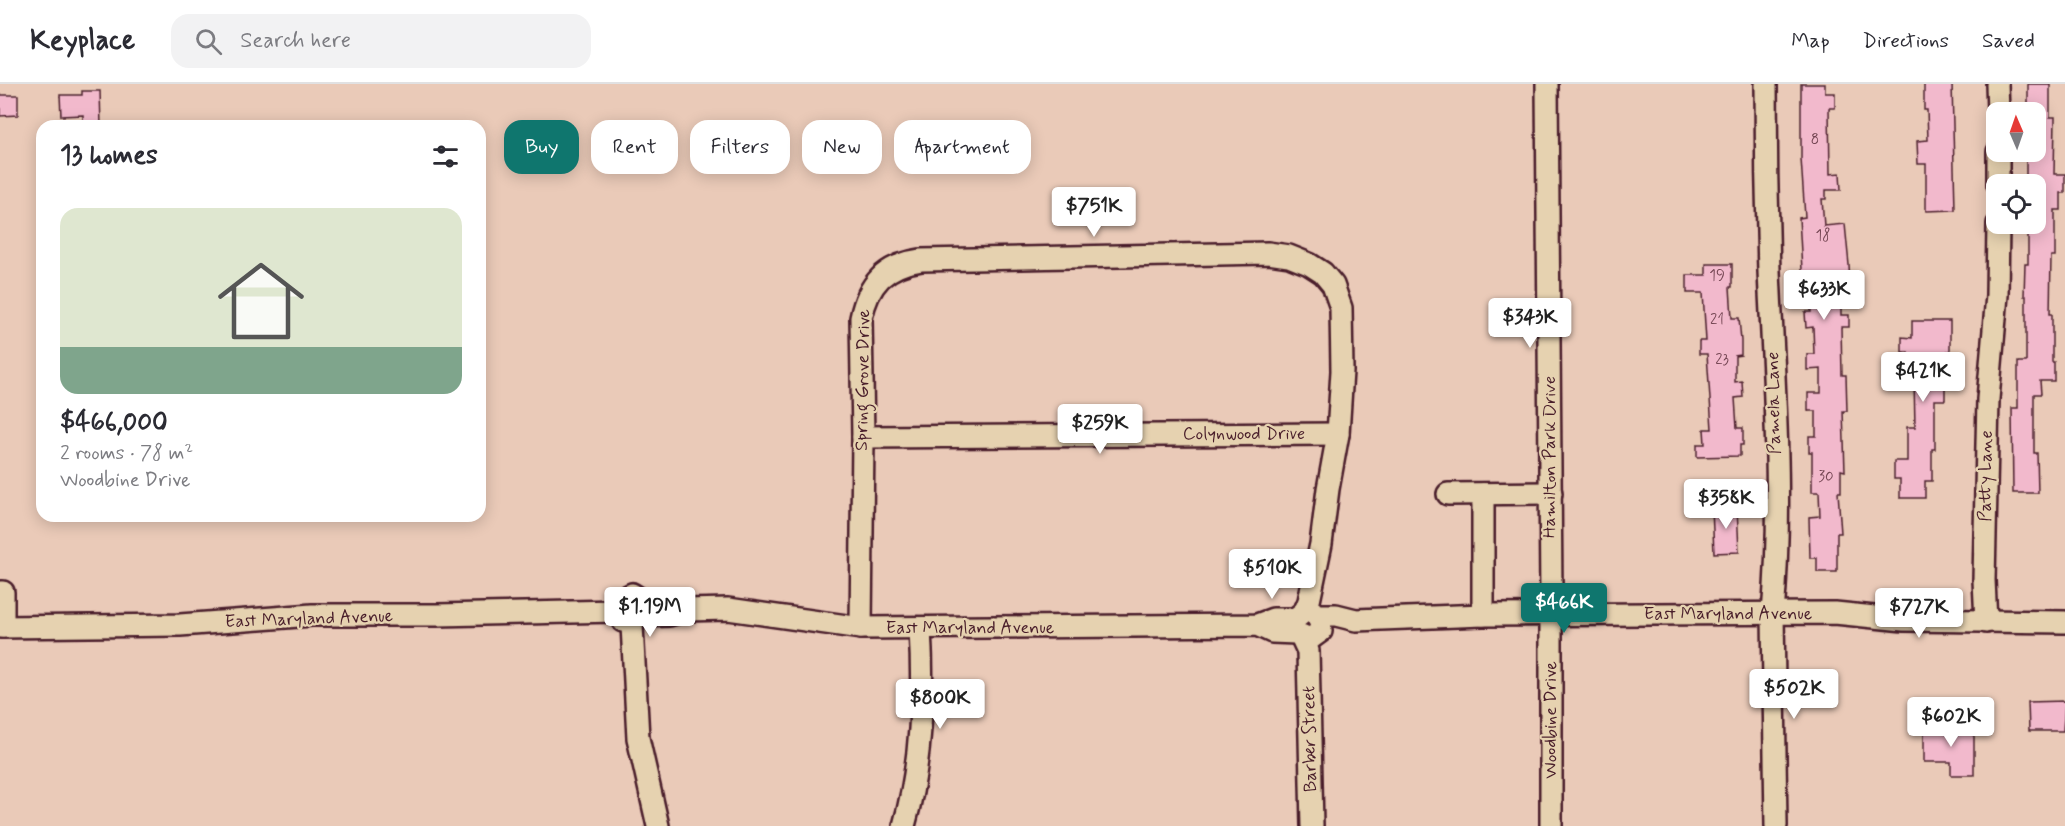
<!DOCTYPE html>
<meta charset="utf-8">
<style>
:root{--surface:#fff;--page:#f2f2f3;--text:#2b2b33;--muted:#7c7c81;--line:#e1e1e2;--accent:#0f766e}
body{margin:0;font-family:Mynerve,sans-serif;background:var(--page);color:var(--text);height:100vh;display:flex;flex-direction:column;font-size:22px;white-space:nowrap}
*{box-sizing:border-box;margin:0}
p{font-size:20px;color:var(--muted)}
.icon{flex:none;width:33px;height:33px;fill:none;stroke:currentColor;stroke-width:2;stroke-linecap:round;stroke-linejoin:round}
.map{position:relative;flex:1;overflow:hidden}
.sheet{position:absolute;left:36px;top:36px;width:450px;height:402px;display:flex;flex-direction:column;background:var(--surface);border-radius:18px;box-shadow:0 3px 15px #0003}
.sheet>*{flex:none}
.guide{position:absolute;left:504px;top:36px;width:570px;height:54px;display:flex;gap:12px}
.needle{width:39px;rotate:358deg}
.controls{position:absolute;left:1986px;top:18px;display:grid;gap:12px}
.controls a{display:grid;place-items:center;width:60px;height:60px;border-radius:12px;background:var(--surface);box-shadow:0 3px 15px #0003;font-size:30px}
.price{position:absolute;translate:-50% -51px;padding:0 14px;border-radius:6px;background:#fff;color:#222;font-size:20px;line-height:39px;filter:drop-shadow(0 2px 3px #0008)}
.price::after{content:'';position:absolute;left:50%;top:36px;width:18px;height:14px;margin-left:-9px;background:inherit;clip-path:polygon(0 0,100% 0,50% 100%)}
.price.active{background:var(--accent);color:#fff}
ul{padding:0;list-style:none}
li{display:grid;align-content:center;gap:12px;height:318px;padding:0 24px}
li span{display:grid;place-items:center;height:186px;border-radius:18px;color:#555}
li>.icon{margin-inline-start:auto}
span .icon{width:108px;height:108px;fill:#fffc;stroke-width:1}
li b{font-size:26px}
h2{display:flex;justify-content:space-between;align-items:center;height:72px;padding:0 24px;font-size:26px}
.tag{padding:0 21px;border-radius:18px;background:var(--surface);box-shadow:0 3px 15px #0003;font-size:21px;line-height:54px}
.tag.active{background:var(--accent);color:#fff}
header{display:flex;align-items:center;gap:36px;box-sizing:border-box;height:84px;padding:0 30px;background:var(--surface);border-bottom:2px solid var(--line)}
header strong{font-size:28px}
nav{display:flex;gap:33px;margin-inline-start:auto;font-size:21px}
.search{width:420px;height:54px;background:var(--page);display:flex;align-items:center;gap:15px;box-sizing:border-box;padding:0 21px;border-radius:18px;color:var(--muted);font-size:22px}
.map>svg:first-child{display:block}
.building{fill:#f2b9cc;stroke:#4a1f2b;stroke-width:1.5}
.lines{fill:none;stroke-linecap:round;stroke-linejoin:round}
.minor-casing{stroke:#4a1f2b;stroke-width:26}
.minor{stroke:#e6d2b0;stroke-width:21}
.labels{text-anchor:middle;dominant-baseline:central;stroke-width:4.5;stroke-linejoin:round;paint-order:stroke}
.number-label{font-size:15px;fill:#744653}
.street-label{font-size:18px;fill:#4a1f2b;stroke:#e6d2b0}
</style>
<header>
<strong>Keyplace</strong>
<div class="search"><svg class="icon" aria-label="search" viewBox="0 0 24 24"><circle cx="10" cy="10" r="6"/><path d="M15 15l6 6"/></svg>Search here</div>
<nav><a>Map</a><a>Directions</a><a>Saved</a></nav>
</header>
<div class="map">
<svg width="2065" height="742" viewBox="0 0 2065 742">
<rect width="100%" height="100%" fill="#eacab8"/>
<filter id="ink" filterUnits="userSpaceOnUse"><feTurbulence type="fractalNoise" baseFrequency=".0167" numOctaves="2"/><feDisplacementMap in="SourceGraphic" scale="12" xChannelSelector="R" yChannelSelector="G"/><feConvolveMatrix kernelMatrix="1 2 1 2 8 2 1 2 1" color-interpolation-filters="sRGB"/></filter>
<g filter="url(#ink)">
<g class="building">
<path d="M 1801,0 L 1825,0 L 1825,9 L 1835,9 L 1835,24 L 1829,24 L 1830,90 L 1840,89 L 1841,106 L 1826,106 L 1826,115 L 1822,115 L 1824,142 L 1845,140 L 1849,181 L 1850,200 L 1841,200 L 1841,231 L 1849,231 L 1849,243 L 1841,243 L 1842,291 L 1846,291 L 1847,327 L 1843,327 L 1845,387 L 1841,386 L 1841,408 L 1838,408 L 1841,449 L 1837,449 L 1837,488 L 1817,488 L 1817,474 L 1810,474 L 1809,433 L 1820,432 L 1819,408 L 1812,408 L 1812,368 L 1809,368 L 1809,352 L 1816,352 L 1816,327 L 1808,327 L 1808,309 L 1821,309 L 1821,285 L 1807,286 L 1807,270 L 1814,270 L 1813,243 L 1806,244 L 1805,228 L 1811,228 L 1811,202 L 1803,203 L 1799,134 L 1805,133 L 1801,75 Z"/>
<path d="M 1924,0 L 1952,0 L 1955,126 L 1926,127 L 1926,80 L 1918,80 L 1917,57 L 1928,56 L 1927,26 L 1924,26 Z"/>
<path d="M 2028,0 L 2050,0 L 2050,33 L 2055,33 L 2054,90 L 2065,90 L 2065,109 L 2061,109 L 2061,126 L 2055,126 L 2055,172 L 2051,172 L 2050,230 L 2052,230 L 2052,278 L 2054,278 L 2054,297 L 2040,297 L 2041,310 L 2034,310 L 2034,369 L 2037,369 L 2038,409 L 2013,409 L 2012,324 L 2018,324 L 2018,278 L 2026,278 L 2026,212 L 2024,212 L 2025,180 L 2028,180 L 2028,140 L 2036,140 L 2036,135 L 2039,135 L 2038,109 L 2036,109 L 2036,100 L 2026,100 L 2026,68 L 2036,68 L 2036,24 L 2028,24 Z"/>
<path d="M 82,7 L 100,7 L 101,42 L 83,42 L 83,31 L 61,32 L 60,11 L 82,11 Z"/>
<path d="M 0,11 L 18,11 L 18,31 L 0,32 Z"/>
<path d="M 1706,180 L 1732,180 L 1732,203 L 1730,203 L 1732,234 L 1739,234 L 1741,257 L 1741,271 L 1735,272 L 1735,298 L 1742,297 L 1743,313 L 1735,314 L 1737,344 L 1743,344 L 1743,361 L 1740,361 L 1740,372 L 1697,373 L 1697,360 L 1705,360 L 1704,345 L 1712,345 L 1707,270 L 1699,270 L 1699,257 L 1706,257 L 1703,209 L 1687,209 L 1687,191 L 1706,191 Z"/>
<path d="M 1912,237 L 1950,237 L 1950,268 L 1945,268 L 1945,316 L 1935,316 L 1935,365 L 1932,365 L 1932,397 L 1925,397 L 1925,414 L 1900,414 L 1900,395 L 1894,395 L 1894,377 L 1907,377 L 1907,343 L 1915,343 L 1914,295 L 1908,295 L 1908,268 L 1902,268 L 1902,253 L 1912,254 Z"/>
<path d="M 1737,423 L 1739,468 L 1714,469 L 1712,424 Z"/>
<path d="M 2065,617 L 2063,647 L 2029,647 L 2028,618 Z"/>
<path d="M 1974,643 L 1974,691 L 1951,691 L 1951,678 L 1924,678 L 1924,644 Z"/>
</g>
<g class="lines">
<g class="minor-casing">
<g id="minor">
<path d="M 1547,0 L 1551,511 L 1551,742"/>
<path d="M 1766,0 C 1766,62 1767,125 1769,187 C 1774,301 1783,416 1773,530 L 1776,742"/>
<path d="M 1997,0 L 1998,28"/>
<path d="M 1998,68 L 1998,100"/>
<path d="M 863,353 L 1338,350"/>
<path d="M 1448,410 L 1551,409"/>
<path d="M 1483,410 L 1483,531"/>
<path d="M 0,508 L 3,508 L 3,543"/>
<path d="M 1316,531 L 1336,531 L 1356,536 L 1483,531 L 1835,529 L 1904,536 L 2065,538"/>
<path d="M 644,532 L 669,531 L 686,526 L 728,525 L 861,544 L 1257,541 L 1273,535 L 1295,535 L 1305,527 L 1315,529 L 1320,538 L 1321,547 L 1310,555 L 1296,549 L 1272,548 L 1257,541"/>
<path d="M 623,537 L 617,527 L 619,517 L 632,510 L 646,519 L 673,521"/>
<path d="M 1986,538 L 1984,496 L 1988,315 L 1997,211 L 1998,140"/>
<path d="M 632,541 L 638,654 L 658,742"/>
<path d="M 0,543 L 180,541 L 312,531 L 437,531 L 617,527"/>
<path d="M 861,544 L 863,353 L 861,234 C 868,200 885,181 921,176 L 1268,169 L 1289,172 L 1309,180 L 1323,189 L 1333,201 L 1341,224 L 1342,287 L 1338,350 L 1328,405 L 1321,460 L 1309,517 L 1305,527"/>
<path d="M 1301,552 L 1308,567 L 1312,742"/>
<path d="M 904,742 C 922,678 924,611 920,545"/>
</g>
</g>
<use href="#minor" class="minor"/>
</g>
</g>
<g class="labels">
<g class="number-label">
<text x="1815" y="56">8</text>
<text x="1823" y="152">18</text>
<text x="1717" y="192">19</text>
<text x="1717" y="236">21</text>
<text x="1722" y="276">23</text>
<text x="1826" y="393">30</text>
</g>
<g class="street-label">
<text transform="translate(863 296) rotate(-89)">Spring Grove Drive</text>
<text transform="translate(1774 319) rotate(-91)">Pamela Lane</text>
<text x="1244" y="350">Colynwood Drive</text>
<text transform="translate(1550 373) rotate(-90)">Hamilton Park Drive</text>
<text transform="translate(1986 392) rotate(-89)">Patty Lane</text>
<text x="1728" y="530">East Maryland Avenue</text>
<text transform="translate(309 535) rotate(-2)">East Maryland Avenue</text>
<text x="970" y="544">East Maryland Avenue</text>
<text transform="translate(1551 636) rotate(-90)">Woodbine Drive</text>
<text transform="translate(1310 655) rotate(-91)">Barber Street</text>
</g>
</g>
</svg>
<div class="controls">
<a><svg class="needle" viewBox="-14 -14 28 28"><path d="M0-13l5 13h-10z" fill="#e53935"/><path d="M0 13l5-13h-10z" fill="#7c7c81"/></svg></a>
<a><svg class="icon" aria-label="locate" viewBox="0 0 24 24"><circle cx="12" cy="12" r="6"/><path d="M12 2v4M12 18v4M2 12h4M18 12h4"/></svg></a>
</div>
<b class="price" style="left:1094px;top:154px">$751K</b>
<b class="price" style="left:1824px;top:237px">$633K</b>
<b class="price" style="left:1530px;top:265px">$343K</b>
<b class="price" style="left:1923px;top:319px">$421K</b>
<b class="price" style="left:1100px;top:371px">$259K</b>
<b class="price" style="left:1726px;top:446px">$358K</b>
<b class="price" style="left:1272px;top:516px">$510K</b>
<b class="price active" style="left:1564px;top:550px">$466K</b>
<b class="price" style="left:650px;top:554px">$1.19M</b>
<b class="price" style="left:1919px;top:555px">$727K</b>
<b class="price" style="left:1794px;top:636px">$502K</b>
<b class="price" style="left:940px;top:646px">$800K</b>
<b class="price" style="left:1951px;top:664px">$602K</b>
<div class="guide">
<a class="tag active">Buy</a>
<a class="tag">Rent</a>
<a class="tag">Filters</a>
<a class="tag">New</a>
<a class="tag">Apartment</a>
</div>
<section class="sheet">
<h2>13 homes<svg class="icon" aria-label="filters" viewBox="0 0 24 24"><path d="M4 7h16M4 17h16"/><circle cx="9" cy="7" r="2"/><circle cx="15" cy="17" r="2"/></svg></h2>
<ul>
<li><span style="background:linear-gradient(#dfe7d0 75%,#7fa58c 0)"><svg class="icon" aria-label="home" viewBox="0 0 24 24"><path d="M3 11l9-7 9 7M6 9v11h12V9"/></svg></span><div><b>$466,000</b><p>2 rooms · 78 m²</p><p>Woodbine Drive</p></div></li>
</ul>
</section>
</div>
